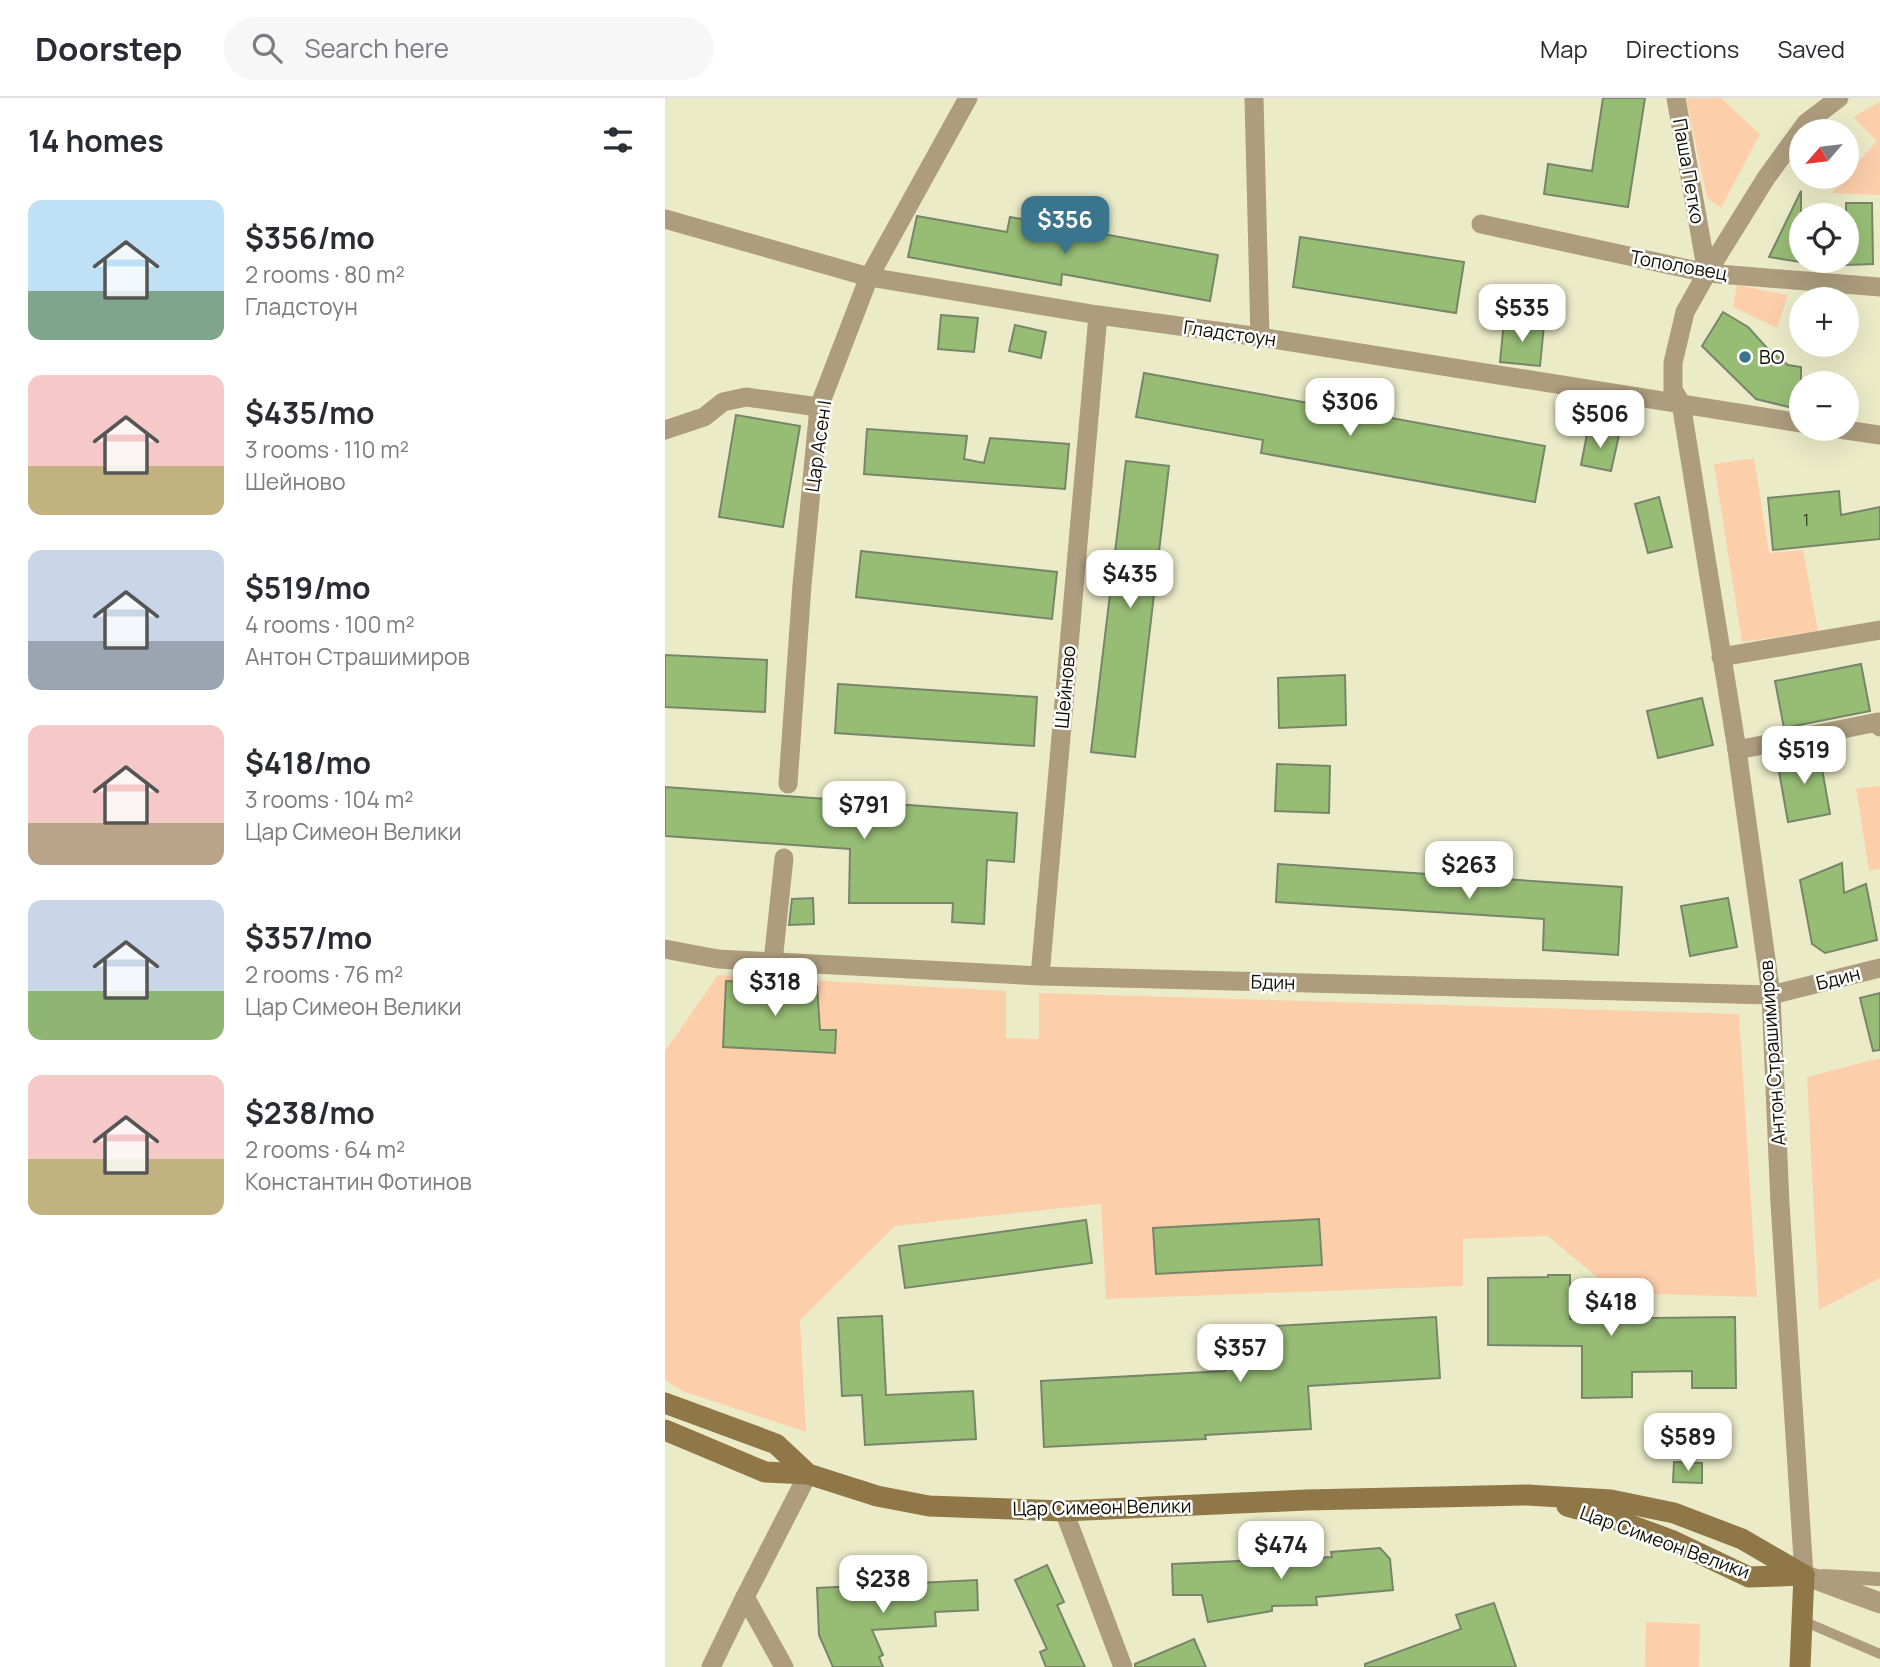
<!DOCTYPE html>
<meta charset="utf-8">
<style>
:root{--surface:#fff;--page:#f7f7f7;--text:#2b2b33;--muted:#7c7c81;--line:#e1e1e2;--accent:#3a758d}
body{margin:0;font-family:Manrope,sans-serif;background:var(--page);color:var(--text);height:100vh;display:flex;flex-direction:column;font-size:26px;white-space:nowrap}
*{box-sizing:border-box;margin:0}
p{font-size:23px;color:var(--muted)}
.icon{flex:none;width:38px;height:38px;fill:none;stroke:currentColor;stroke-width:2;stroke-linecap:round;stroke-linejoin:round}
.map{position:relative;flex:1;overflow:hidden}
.side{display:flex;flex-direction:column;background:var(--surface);width:665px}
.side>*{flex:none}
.needle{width:46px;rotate:242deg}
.controls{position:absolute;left:1124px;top:21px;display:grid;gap:14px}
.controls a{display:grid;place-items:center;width:70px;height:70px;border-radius:50%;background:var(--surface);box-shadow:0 7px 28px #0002;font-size:35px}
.price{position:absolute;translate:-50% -60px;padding:0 16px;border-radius:14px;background:#fff;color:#222;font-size:23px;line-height:46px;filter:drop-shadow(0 2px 4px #0008)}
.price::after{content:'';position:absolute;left:50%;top:42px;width:21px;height:16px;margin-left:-10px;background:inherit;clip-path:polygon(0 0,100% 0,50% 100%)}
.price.selected{background:var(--accent);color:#fff}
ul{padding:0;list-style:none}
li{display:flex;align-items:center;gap:21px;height:175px;padding:0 28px}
li span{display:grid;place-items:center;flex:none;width:196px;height:140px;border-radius:14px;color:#555}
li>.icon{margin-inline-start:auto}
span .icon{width:84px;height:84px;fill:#fffc;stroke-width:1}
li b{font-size:30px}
h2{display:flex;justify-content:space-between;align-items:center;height:84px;padding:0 28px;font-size:30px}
header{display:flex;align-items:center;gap:42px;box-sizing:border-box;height:98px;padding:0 35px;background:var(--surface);border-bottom:2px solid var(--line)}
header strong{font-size:33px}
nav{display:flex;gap:38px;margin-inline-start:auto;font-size:24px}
.search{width:490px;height:63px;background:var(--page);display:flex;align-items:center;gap:18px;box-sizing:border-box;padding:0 24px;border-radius:38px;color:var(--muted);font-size:26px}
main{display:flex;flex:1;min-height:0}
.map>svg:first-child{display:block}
.green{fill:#fdceaa}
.building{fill:#97bd75;stroke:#77866a;stroke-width:2}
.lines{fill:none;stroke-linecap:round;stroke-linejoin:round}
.service{stroke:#ad9c7d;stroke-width:10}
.pedestrian{stroke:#ad9c7d;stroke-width:14}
.minor{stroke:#ad9c7d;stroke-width:19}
.tertiary{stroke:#ad9c7d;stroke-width:21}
.secondary{stroke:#907747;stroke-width:21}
.poi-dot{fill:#3a758d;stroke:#fff;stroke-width:2.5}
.labels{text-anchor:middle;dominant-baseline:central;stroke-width:5;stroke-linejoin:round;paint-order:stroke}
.number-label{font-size:16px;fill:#313a20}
.street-label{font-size:19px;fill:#0f0f04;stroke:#fff}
.poi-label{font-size:19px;fill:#0f0f04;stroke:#fff;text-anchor:start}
</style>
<header>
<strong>Doorstep</strong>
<div class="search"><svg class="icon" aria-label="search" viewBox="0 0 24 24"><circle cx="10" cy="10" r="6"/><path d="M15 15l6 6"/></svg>Search here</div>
<nav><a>Map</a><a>Directions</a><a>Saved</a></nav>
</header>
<main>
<section class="side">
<h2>14 homes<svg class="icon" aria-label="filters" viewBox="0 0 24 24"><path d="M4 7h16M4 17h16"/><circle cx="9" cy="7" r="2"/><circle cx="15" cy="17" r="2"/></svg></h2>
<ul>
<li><span style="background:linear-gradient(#bfe0f5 65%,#7fa58c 0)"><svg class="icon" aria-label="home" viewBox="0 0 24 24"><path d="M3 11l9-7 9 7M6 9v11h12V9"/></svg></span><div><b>$356/mo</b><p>2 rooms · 80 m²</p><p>Гладстоун</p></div></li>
<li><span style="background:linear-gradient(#f6c9c9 65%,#c2b280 0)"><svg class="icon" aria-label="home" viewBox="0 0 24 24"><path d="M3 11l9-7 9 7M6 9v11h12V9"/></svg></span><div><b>$435/mo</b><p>3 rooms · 110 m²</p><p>Шейново</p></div></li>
<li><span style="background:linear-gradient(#c9d6e8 65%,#9aa5b1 0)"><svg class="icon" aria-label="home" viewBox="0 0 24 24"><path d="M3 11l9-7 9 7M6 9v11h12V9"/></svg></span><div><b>$519/mo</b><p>4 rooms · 100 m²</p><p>Антон Страшимиров</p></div></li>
<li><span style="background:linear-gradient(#f6c9c9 70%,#b9a48a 0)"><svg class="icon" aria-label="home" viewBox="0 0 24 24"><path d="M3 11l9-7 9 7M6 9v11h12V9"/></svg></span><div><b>$418/mo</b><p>3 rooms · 104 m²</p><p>Цар Симеон Велики</p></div></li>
<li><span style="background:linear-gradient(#c9d6e8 65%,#8fb573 0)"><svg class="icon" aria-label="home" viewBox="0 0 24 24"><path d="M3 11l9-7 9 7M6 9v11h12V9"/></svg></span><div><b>$357/mo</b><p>2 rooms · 76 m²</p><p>Цар Симеон Велики</p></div></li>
<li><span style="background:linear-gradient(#f6c9c9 60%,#c2b280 0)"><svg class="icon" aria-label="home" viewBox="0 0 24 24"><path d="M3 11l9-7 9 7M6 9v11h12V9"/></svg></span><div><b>$238/mo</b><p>2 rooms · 64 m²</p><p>Константин Фотинов</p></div></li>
</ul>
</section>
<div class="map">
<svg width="1215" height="1569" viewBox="0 0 1215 1569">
<rect width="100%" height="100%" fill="#ecebc8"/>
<g class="green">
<path d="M 1021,0 L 1056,0 L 1095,36 L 1056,110 L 1042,100 Z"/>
<path d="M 1215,4 L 1215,97 L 1167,95 L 1212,43 L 1188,19 Z"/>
<path d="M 1072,187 L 1123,197 L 1112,230 L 1068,209 Z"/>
<path d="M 1089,360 L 1104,455 L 1138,452 L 1153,533 L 1077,544 L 1049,366 Z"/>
<path d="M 1215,688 L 1215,771 L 1204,773 L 1191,690 Z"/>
<path d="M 53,877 L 341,893 L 341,940 L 374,941 L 374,895 L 1074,916 L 1092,1199 L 951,1195 L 883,1138 L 798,1141 L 798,1188 L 441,1201 L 436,1106 L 230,1128 L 135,1222 L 141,1334 L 17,1293 L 0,1282 L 0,953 Z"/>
<path d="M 1215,960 L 1215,1180 L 1154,1212 L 1142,979 Z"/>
<path d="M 981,1524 L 1035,1526 L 1034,1569 L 980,1569 Z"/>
</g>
<g class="building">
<path d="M 938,0 L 980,0 L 963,109 L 879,96 L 883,66 L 927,73 Z"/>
<path d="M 1136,93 L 1136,164 L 1104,159 Z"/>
<path d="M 1181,105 L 1207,105 L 1208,166 L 1181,167 Z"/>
<path d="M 252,118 L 342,134 L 345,119 L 553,157 L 545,203 L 397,176 L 396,187 L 243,159 Z"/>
<path d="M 635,139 L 799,164 L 791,215 L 628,189 Z"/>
<path d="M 1058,214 L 1083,229 L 1102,250 L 1123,267 L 1136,269 L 1136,312 L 1091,301 L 1037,248 Z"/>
<path d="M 276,217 L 313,220 L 309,254 L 273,251 Z"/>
<path d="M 839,223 L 879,227 L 875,268 L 835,264 Z"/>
<path d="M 350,227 L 381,234 L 376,260 L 344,253 Z"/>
<path d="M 479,275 L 880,348 L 870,404 L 596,355 L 598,342 L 471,319 Z"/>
<path d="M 71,317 L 135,328 L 118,429 L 54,419 Z"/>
<path d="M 202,331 L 302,338 L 299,361 L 319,365 L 325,340 L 404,346 L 400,391 L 199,376 Z"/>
<path d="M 923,331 L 954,337 L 946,373 L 916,367 Z"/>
<path d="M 461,363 L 504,368 L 470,659 L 426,654 Z"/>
<path d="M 1174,393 L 1176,417 L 1215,409 L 1215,441 L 1108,452 L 1103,400 Z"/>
<path d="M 994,399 L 1007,449 L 983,455 L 970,406 Z"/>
<path d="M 196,453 L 392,474 L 387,521 L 191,499 Z"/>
<path d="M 0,557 L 102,562 L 100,614 L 0,609 Z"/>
<path d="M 1196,566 L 1205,613 L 1119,630 L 1110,583 Z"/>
<path d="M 680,577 L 681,627 L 614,630 L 613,580 Z"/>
<path d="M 173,586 L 372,599 L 369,648 L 170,635 Z"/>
<path d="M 1037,600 L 1048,647 L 993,660 L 982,613 Z"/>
<path d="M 1153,648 L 1165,716 L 1123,724 L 1113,668 L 1126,666 L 1124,654 Z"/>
<path d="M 612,666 L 665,668 L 664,715 L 610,713 Z"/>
<path d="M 0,689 L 352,715 L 349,764 L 322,762 L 319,826 L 287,824 L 288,805 L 184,805 L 185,751 L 0,738 Z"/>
<path d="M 1177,765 L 1179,795 L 1201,786 L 1212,842 L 1160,855 L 1147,846 L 1135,782 Z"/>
<path d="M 613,766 L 957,789 L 953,857 L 878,852 L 879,821 L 611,804 Z"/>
<path d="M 148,800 L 149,826 L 124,827 L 127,801 Z"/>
<path d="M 1063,800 L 1072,849 L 1025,858 L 1016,808 Z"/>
<path d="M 61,883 L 152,888 L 155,932 L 171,932 L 170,955 L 58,949 Z"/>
<path d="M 1215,895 L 1215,952 L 1208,953 L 1195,900 Z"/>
<path d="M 654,1121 L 657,1167 L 491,1176 L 488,1130 Z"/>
<path d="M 421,1122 L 427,1165 L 240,1190 L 234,1148 Z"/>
<path d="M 883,1177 L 905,1177 L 905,1221 L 1070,1219 L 1071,1290 L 1027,1290 L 1027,1273 L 967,1274 L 967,1299 L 917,1300 L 917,1248 L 823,1247 L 823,1180 L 883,1179 Z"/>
<path d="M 217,1218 L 221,1297 L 308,1293 L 311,1341 L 200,1347 L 197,1297 L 177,1298 L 173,1220 Z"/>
<path d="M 771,1219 L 775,1280 L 643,1288 L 646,1331 L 540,1337 L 541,1341 L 379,1349 L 376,1283 L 560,1273 L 557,1231 Z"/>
<path d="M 1009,1364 L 1037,1365 L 1037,1385 L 1008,1384 Z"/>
<path d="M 715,1450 L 725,1461 L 728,1492 L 651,1499 L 652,1507 L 607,1508 L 607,1513 L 543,1524 L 537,1497 L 508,1497 L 507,1466 L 667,1459 L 666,1454 Z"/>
<path d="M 382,1467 L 399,1504 L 392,1507 L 420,1569 L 381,1569 L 375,1554 L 382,1551 L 350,1482 Z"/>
<path d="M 312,1482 L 313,1512 L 270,1514 L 271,1528 L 207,1532 L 218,1557 L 214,1559 L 218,1569 L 168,1569 L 154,1537 L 152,1490 Z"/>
<path d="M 829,1505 L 851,1569 L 700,1569 L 700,1566 L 796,1531 L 791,1517 Z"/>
<path d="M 529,1541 L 541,1569 L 470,1569 L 470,1566 Z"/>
</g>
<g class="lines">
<path class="service" d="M 1138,1523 L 1215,1556"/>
<path class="pedestrian" d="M 1157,1478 L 1215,1481"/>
<g class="minor">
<path d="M 589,0 L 595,239"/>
<path d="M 1011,0 L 1042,175 L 1020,214 L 1008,265 L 1008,292 L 1016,305 L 1072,652 L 1106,897 L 1115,1106 L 1139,1477"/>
<path d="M 0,121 L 204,179 L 433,217 L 595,239 L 1136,325"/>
<path d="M 816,126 L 1042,175 L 1215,189"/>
<path d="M 1042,175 L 1101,80 L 1141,25 L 1174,0"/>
<path d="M 1174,331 L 1215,337"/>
<path d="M 0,332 L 39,319 L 58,304 L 81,299 L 154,309"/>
<path d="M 1056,559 L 1215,532"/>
<path d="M 1072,652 L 1213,624 L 1215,629"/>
<path d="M 123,686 L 137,487 L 154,309 L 204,179 L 303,0"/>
<path d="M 0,851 L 53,861 L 375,878 L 1106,897 L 1215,870"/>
<path d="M 108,864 L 119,760"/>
<path d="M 375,878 L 433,217"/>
<path d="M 399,1413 L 458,1569"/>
<path d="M 46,1569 L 80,1499"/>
<path d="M 119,1569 L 80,1499 L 143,1376"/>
</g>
<path class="tertiary" d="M 1139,1477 L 1215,1505"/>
<g class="secondary">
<path d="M 0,1305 L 111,1346 L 143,1376"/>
<path d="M 0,1332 L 100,1374 L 143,1376 L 212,1398 L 264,1408 L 399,1413 L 641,1402 L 862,1397 L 946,1402 L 1009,1415 L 1077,1441 L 1139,1477"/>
<path d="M 902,1408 L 946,1420 L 1006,1442 L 1084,1479 L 1139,1477"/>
<path d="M 1135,1569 L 1139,1477"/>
</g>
</g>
<circle class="poi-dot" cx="1080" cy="259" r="7"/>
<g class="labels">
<g class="number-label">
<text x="1141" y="422">1</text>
</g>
<g class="street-label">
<text transform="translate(1024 73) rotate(80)">Паша Петко</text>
<text transform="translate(1014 167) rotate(10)">Тополовец</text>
<text transform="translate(565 235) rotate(8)">Гладстоун</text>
<text transform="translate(153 348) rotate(-82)">Цар Асен I</text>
<text transform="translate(400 589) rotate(-85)">Шейново</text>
<text transform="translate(1173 880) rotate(-14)">Бдин</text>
<text transform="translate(608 884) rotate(1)">Бдин</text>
<text transform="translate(1107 955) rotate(-94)">Антон Страшимиров</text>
<text transform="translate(437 1409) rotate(-1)">Цар Симеон Велики</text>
<text transform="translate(1000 1444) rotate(20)">Цар Симеон Велики</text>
</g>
<g class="poi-label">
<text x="1094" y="259">ВО</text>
</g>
</g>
</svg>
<div class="controls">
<a><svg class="needle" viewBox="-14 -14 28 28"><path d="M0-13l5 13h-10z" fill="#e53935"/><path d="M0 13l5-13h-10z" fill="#7c7c81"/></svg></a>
<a><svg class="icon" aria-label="locate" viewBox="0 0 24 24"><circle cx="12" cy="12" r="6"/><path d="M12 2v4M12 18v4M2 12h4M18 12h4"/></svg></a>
<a>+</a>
<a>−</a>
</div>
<b class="price selected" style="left:400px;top:158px">$356</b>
<b class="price" style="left:857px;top:246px">$535</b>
<b class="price" style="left:685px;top:340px">$306</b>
<b class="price" style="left:935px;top:352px">$506</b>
<b class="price" style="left:465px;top:512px">$435</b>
<b class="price" style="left:1139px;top:688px">$519</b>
<b class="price" style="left:199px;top:743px">$791</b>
<b class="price" style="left:804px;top:803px">$263</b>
<b class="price" style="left:110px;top:920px">$318</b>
<b class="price" style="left:946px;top:1240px">$418</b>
<b class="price" style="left:575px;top:1286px">$357</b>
<b class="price" style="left:1023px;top:1375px">$589</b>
<b class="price" style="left:616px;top:1483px">$474</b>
<b class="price" style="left:218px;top:1517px">$238</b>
</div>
</main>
